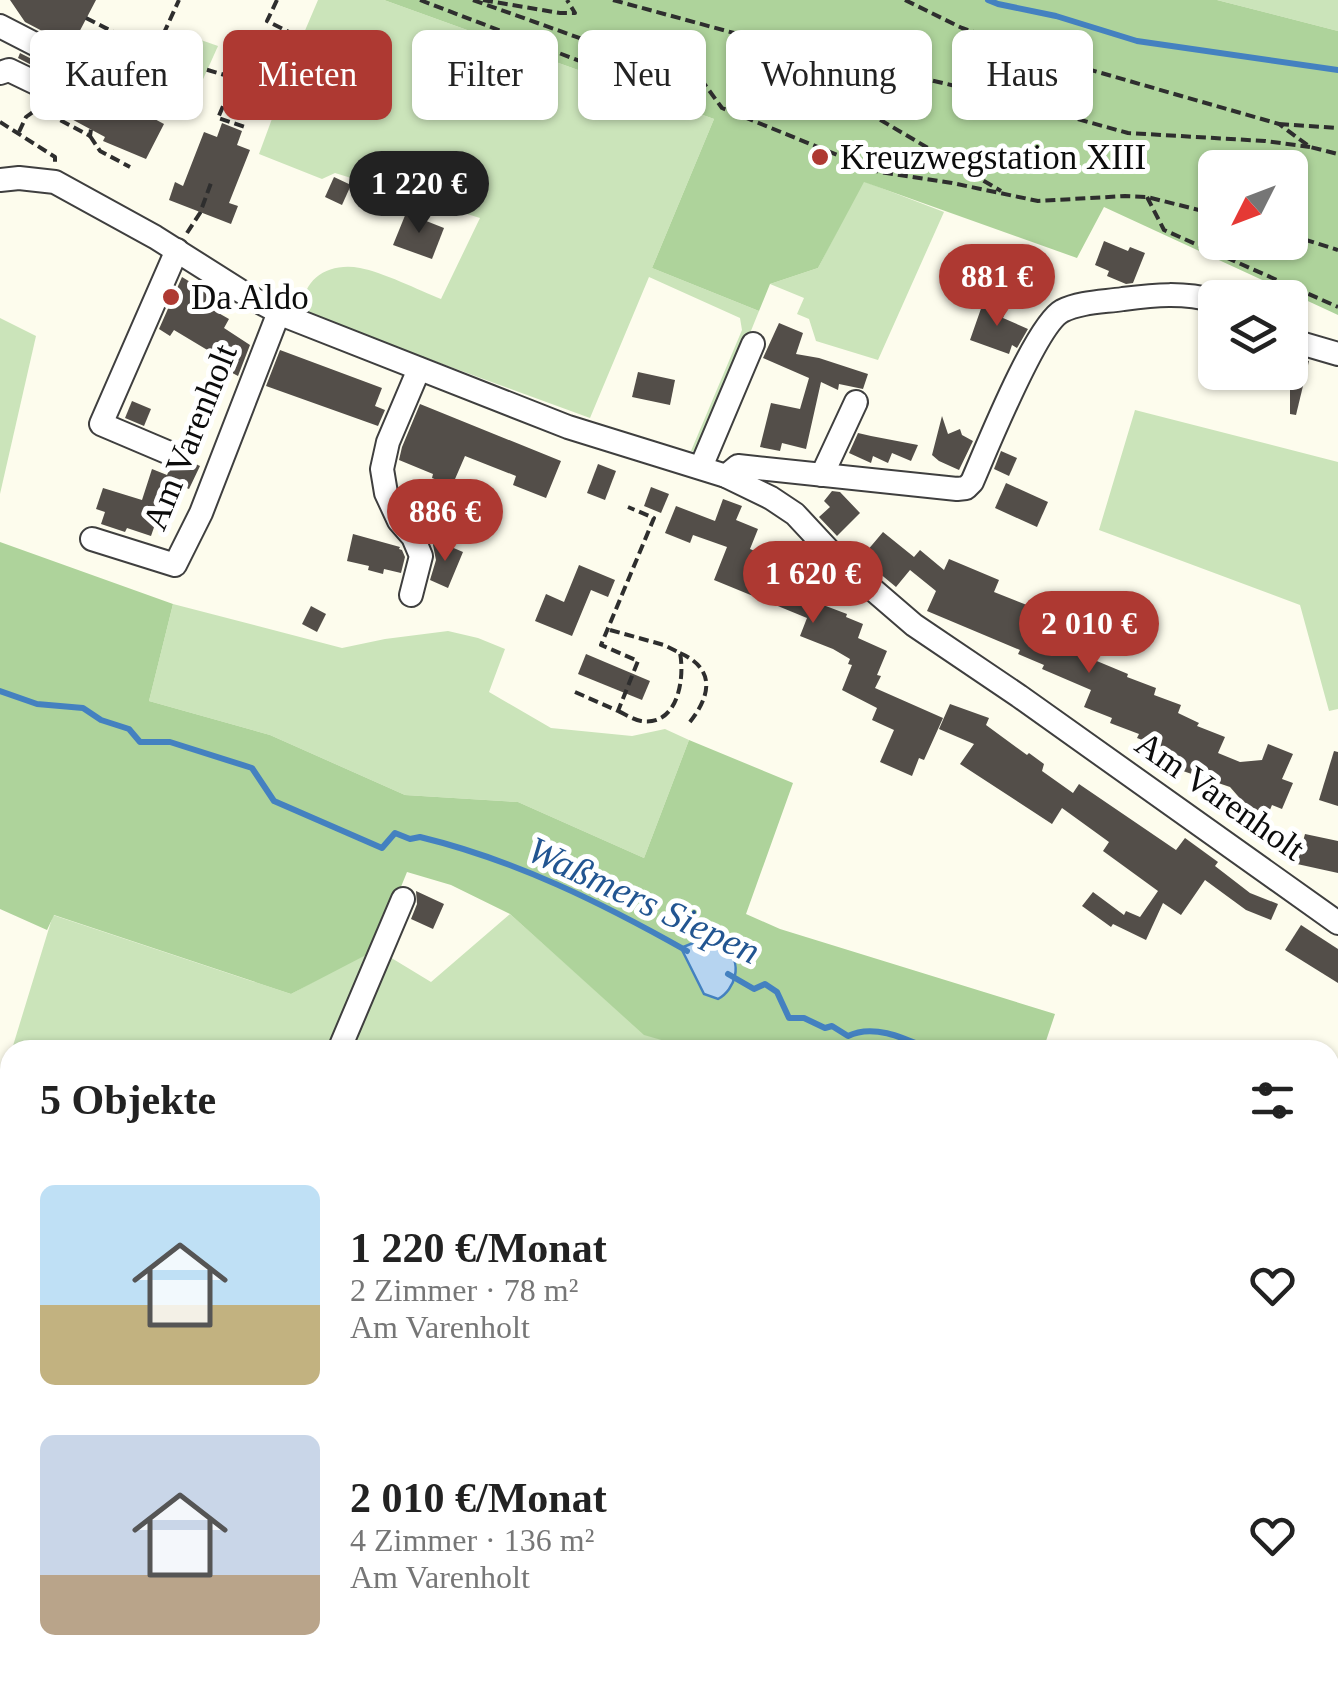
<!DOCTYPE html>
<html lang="de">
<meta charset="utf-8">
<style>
:root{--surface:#fff;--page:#f2f2f2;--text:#222;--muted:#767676;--accent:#ae3932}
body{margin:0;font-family:Georgia,serif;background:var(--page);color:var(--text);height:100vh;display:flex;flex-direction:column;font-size:38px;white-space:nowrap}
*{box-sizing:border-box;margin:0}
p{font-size:32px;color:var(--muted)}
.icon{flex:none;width:55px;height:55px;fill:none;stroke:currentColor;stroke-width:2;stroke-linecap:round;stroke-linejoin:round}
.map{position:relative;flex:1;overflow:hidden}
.panel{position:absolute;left:0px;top:1040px;width:1340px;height:642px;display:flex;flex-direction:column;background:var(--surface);border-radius:30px 30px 0 0;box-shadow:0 2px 8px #0004}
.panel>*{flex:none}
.banner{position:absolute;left:30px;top:30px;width:1280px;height:90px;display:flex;gap:20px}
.needle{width:65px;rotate:228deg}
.controls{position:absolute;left:1198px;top:150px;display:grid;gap:20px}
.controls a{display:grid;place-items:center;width:110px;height:110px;border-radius:15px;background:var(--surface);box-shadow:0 2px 8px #0004;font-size:50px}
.price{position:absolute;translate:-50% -85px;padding:0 22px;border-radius:35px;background:var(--accent);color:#fff;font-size:32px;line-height:65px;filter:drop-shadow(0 2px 5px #0008)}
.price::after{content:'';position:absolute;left:50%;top:60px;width:30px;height:22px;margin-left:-15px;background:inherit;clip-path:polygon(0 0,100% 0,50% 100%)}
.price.selected{background:#222;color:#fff}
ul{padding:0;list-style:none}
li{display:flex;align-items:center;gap:30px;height:250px;padding:0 40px}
li span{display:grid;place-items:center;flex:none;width:280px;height:200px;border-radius:15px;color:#555}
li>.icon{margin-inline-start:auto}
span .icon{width:120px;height:120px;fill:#fffc;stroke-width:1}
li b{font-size:42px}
h2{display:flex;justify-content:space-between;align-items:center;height:120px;padding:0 40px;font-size:42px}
.tag{padding:0 35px;border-radius:15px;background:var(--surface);box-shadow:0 2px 8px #0004;font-size:35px;line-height:90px}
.tag.selected{background:var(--accent);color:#fff}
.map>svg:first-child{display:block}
.green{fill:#cbe4ba}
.forest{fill:#aed39b;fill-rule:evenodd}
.water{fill:#b6d4f0;stroke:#4481c0;stroke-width:2.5}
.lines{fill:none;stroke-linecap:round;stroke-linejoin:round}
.stream{stroke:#4481c0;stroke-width:6}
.building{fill:#534e49}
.minor-casing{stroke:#3f3f3f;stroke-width:26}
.path{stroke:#2e2e2e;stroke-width:4;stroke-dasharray:10 5;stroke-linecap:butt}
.minor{stroke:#fff;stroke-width:22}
.poi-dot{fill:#ae3932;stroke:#fff;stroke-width:4}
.labels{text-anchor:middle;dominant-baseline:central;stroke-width:10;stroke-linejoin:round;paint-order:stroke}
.poi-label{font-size:35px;fill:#0c0c0c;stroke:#fff;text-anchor:start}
.street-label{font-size:35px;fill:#0c0c0c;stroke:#fff}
.water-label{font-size:38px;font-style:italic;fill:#225591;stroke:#fff}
</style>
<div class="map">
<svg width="1338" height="1682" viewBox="0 0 1338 1682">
<rect width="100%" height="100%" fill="#fdfced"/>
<g class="green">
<path d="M 318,0 L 384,0 L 714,119 L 652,268 L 759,311 L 701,454 L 691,451 L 742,330 L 740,318 L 649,277 L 590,418 L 303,313 C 300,279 329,262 360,268 C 382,272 419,290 441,299 L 480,218 L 335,173 L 322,179 L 259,154 L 287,78 L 273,72 L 295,54 Z"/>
<path d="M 1217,0 L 1338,0 L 1338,31 Z"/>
<path d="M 201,40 L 218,46 L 200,86 L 187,92 L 173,85 L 172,75 L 188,42 Z"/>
<path d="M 863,181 L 944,212 L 878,360 L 816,341 L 809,319 L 797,314 L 804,298 L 770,284 L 818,268 Z"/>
<path d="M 0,318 L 36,336 L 0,494 Z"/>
<path d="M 1135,410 L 1338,462 L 1338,709 L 1329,711 L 1300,605 L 1099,530 Z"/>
<path d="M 173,604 L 342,648 L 385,639 L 448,631 L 478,638 L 505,649 L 489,692 L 551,728 L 632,736 L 665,729 L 689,740 L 644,858 L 518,802 L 405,795 L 270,735 L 149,701 Z"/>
<path d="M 510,914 L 644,1034 L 696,1050 L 12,1049 L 53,915 L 291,994 L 375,948 L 431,982 Z"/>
<path d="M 0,1316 L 10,1323 L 10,1437 L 0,1435 Z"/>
<path d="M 1338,1350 L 1338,1593 L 1330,1590 L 1330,1367 Z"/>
<path d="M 360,1673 L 438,1673 L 434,1682 L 389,1682 Z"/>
</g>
<g class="forest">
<path d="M 384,0 L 1217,0 L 1338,31 L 1338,315 L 1104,207 L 1077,258 L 864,182 L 818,268 L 770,284 L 759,311 L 652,268 L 714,119 ZM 1215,168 L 1290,168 L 1290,242 L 1215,242 Z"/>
<path d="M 0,542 L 173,604 L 149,701 L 270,735 L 405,795 L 518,802 L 644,858 L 689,740 L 793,783 L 746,914 L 780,929 L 1055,1014 L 1043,1050 L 696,1050 L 644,1035 L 510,914 L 451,885 L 407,872 L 394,904 L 383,914 L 366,955 L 291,994 L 54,915 L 47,930 L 0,909 Z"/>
<path d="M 1330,1117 L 1338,1120 L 1338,1229 L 1330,1227 Z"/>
<path d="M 0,1435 L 10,1437 L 10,1605 L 0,1601 Z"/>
<path d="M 360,1672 L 389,1682 L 209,1682 L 183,1673 Z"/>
</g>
<path class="water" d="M 700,940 C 708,942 718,944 725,949 C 744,962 735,990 718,999 L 704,994 L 681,948 Z"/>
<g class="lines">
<g class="stream">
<path d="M 988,0 L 998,4 L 1056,16 L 1137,41 L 1338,70"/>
<path d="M 0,691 L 37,704 L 83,708 L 101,720 L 129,729 L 140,742 L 170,742 L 252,768 L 274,801 L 382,848 L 395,833 L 410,839 L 420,837 C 515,860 602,903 687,951"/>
<path d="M 728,974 L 754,989 L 765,984 L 777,992 L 789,1018 L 804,1018 L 825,1028 L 832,1026 L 848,1036 C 874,1023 906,1039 931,1050"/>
<path d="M 1330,1184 L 1338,1188"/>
</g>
</g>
<g class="building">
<path d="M 10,0 L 96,0 L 75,40 L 71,38 L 67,44 L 25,22 Z"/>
<path d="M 20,53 L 57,72 L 68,73 L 85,82 L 100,73 L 104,92 L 164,124 L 146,159 L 103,141 L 105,137 L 36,100 L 49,90 L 51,83 L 49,74 L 18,58 Z"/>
<path d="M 222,123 L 242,131 L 237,145 L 250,150 L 229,203 L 238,206 L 231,224 L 169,200 L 175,182 L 183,186 L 204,132 L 217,137 Z"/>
<path d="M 334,177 L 351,185 L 342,205 L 325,197 Z"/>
<path d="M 406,213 L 444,228 L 432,259 L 393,245 Z"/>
<path d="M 1104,241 L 1128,251 L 1130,247 L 1145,253 L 1133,283 L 1126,284 L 1107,276 L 1109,271 L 1095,265 Z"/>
<path d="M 182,277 L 210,294 L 209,297 L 213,300 L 208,307 L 229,319 L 224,328 L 250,345 L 238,376 L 204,358 L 209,351 L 174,330 L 170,336 L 159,329 Z"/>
<path d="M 984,300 L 1007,308 L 1003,318 L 1028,329 L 1017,348 L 1012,345 L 1009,354 L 970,340 Z"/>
<path d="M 779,323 L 803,333 L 796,354 L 819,358 L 868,374 L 863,389 L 839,384 L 838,390 L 821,382 L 806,449 L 782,443 L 780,451 L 760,447 L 771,403 L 800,409 L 809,378 L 763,358 Z"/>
<path d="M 280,350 L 382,388 L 375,406 L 385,410 L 378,426 L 266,386 Z"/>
<path d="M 1290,356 L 1309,361 L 1296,415 L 1290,414 Z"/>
<path d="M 638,372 L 675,380 L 670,405 L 632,397 Z"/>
<path d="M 132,401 L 151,409 L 144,426 L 125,418 Z"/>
<path d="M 420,404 L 561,461 L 546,498 L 513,485 L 516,476 L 465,456 L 452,486 L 432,478 L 433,474 L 399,460 L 402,447 Z"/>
<path d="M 942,416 L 948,434 L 960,429 L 962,435 L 973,441 L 959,470 L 939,461 L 932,455 Z"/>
<path d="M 858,433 L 871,436 L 918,445 L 911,461 L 892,453 L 888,463 L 873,456 L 871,463 L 849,453 Z"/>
<path d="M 1001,451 L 1017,458 L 1009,476 L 994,469 Z"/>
<path d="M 181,457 L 200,466 L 189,489 L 170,481 L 151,536 L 127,528 L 125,532 L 101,524 L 105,512 L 96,509 L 103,488 L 142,500 L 152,469 L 167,475 L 171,466 Z"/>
<path d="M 598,464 L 616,471 L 605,500 L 587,493 Z"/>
<path d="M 1006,483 L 1048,502 L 1037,527 L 995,508 Z"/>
<path d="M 651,487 L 669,494 L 661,513 L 644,506 Z"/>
<path d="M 832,491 L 840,492 L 860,513 L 837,536 L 819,517 L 830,507 L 824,501 Z"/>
<path d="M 723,499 L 742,506 L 736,520 L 758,529 L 750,549 L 817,577 L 810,600 L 847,614 L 846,617 L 863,624 L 858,638 L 887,651 L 877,675 L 881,676 L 875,688 L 943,718 L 924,760 L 919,758 L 912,776 L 880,762 L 894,730 L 872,720 L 877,708 L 842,690 L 852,665 L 848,664 L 850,659 L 833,649 L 800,636 L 807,618 L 714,580 L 727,547 L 693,535 L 690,543 L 665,533 L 676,506 L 715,521 Z"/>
<path d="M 883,532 L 914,557 L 920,550 L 944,570 L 949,559 L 999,580 L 994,592 L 1037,609 L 1035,612 L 1061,623 L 1059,627 L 1087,637 L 1080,654 L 1128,674 L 1127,677 L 1156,688 L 1154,695 L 1181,705 L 1178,713 L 1199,723 L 1197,726 L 1225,737 L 1218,753 L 1240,762 L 1262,760 L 1268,744 L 1293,754 L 1282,779 L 1293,783 L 1282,809 L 1272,805 L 1262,829 L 1238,819 L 1244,803 L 1230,787 L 1180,770 L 1182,765 L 1161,755 L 1164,748 L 1137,738 L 1139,734 L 1110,723 L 1112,718 L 1084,707 L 1091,690 L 1042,669 L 1044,665 L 1018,654 L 1020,650 L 927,611 L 936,591 L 910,570 L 896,587 L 861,558 Z"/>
<path d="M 353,534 L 400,547 L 399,549 L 402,550 L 405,557 L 401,573 L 384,569 L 383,574 L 368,570 L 369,566 L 347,561 Z"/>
<path d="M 435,540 L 463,552 L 448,588 L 430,580 L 436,560 L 433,545 Z"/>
<path d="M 579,565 L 615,580 L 608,597 L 591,590 L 572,636 L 535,621 L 546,594 L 564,602 Z"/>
<path d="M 311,606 L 326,614 L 317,632 L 302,624 Z"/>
<path d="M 586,654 L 650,681 L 642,700 L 578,674 Z"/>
<path d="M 950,704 L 989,718 L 986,725 L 1027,755 L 1029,753 L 1044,764 L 1042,771 L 1073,793 L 1079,784 L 1176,850 L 1185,838 L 1218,862 L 1215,866 L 1250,893 L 1278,904 L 1271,920 L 1246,910 L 1205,880 L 1181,915 L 1163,903 L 1146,940 L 1113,924 L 1111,927 L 1082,906 L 1093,892 L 1124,915 L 1126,911 L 1140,917 L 1158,891 L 1103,851 L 1109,842 L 1062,808 L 1052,824 L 960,764 L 974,744 L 939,729 Z"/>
<path d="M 1334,751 L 1338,752 L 1338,806 L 1319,800 Z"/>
<path d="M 1305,834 L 1338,841 L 1338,873 L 1297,864 Z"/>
<path d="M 416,891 L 444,904 L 433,929 L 411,919 L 417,904 Z"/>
<path d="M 1301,925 L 1338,949 L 1338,983 L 1285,950 Z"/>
</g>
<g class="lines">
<g class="minor-casing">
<g id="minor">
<path d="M 0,26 L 64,59"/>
<path d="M 0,73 L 9,70 L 36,83"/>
<path d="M 0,180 L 19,178 L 55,182 L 155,237 L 250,297 L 288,317 L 568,427 L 726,476 L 771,498 L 795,514 L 835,557 L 914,625 L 1019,696 L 1338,923"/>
<path d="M 1290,340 L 1338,354"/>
<path d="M 167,452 L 101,424 L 177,250"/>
<path d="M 701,467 L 753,344"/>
<path d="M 822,475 L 856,402"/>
<path d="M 726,476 L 738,466 L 957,489 L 966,488 L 972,482 C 986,450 1036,325 1062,311 C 1080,302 1103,302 1123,299 C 1155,295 1183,292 1215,301"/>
<path d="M 92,539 L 175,565 L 201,513 L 279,312"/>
<path d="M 411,595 L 421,556 L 413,537 L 399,521 L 386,493 L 382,469 L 388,442 L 419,369"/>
<path d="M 339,1050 L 403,899"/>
<path d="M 0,1125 L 10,1127"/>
<path d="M 997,1672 L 1019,1682"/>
<path d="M 911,1682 L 916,1672"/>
<path d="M 1184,1682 L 1189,1672"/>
</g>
</g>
<g class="path">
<path d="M 277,0 L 267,21 L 289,32"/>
<path d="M 420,0 L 661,92"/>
<path d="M 473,0 L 703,82 L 722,108 L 879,172 L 952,183 L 1038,201 L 1125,196 L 1147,197 L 1215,214"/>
<path d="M 483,0 L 560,13 L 575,13 L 567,0"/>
<path d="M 613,0 L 734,33 L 976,91 L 1128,133 L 1265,141 L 1310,147"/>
<path d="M 905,0 L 962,28 L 1063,62 L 1279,124 L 1310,147 L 1338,154"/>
<path d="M 86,18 L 131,41"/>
<path d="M 738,36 L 1001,191"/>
<path d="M 84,60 L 121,61 L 159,81 L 144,113"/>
<path d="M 159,81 L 174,89 L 194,82 L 201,68 L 235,78 L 218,118 L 248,128"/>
<path d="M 104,92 L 132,42 L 163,35 L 179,0"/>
<path d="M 34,106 L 90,136 L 91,129"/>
<path d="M 0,122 L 55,157 L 55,163"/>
<path d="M 1279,124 L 1338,128"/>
<path d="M 19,132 L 26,117 L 37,109"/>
<path d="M 90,136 L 100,151 L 130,167"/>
<path d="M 1147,197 L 1164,230 L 1338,307"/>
<path d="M 187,233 L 200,213 L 211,183"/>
<path d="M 1290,235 L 1338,250"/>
<path d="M 610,630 L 664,645 L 680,653 C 685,678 678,727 641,721 C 634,720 625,714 618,711"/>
<path d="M 680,653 C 716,669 711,696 689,723"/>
<path d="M 575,692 L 618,711 L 638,661 L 601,645 L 654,518 L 628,507"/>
</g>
<use href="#minor" class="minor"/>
</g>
<g class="poi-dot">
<circle cx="820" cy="157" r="10"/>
<circle cx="171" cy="297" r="10"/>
</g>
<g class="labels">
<g class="poi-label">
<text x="840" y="157">Kreuzwegstation XIII</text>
<text x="191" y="297">Da Aldo</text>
</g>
<g class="street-label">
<text transform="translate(190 437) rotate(-68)">Am Varenholt</text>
<text transform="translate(1220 796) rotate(35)">Am Varenholt</text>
</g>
<g class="water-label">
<text transform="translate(644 900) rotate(25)">Waßmers Siepen</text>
</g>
</g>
</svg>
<div class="controls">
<a><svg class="needle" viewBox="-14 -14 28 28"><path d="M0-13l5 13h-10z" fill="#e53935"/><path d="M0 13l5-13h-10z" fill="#767676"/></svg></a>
<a><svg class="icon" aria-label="layers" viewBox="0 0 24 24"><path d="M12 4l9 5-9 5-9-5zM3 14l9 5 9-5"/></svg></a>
</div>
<b class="price selected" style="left:419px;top:236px">1 220 €</b>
<b class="price" style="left:997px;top:329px">881 €</b>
<b class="price" style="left:445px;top:564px">886 €</b>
<b class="price" style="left:813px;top:626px">1 620 €</b>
<b class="price" style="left:1089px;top:676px">2 010 €</b>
<div class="banner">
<a class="tag">Kaufen</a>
<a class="tag selected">Mieten</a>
<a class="tag">Filter</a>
<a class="tag">Neu</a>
<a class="tag">Wohnung</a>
<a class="tag">Haus</a>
</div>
<section class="panel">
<h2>5 Objekte<svg class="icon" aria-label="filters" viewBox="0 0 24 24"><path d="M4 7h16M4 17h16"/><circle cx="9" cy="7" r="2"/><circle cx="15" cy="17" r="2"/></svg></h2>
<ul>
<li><span style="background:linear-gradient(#bfe0f5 60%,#c2b280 0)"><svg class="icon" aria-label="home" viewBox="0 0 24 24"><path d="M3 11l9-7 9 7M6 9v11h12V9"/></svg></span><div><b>1 220 €/Monat</b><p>2 Zimmer · 78 m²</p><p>Am Varenholt</p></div><svg class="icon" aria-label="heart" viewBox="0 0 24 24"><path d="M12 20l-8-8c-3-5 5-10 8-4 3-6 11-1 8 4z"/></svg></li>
<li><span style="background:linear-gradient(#c9d6e8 70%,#b9a48a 0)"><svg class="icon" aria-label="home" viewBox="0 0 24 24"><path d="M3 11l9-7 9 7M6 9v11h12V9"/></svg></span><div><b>2 010 €/Monat</b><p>4 Zimmer · 136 m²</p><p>Am Varenholt</p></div><svg class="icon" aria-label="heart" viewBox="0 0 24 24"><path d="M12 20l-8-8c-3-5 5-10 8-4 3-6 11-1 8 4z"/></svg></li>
</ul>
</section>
</div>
